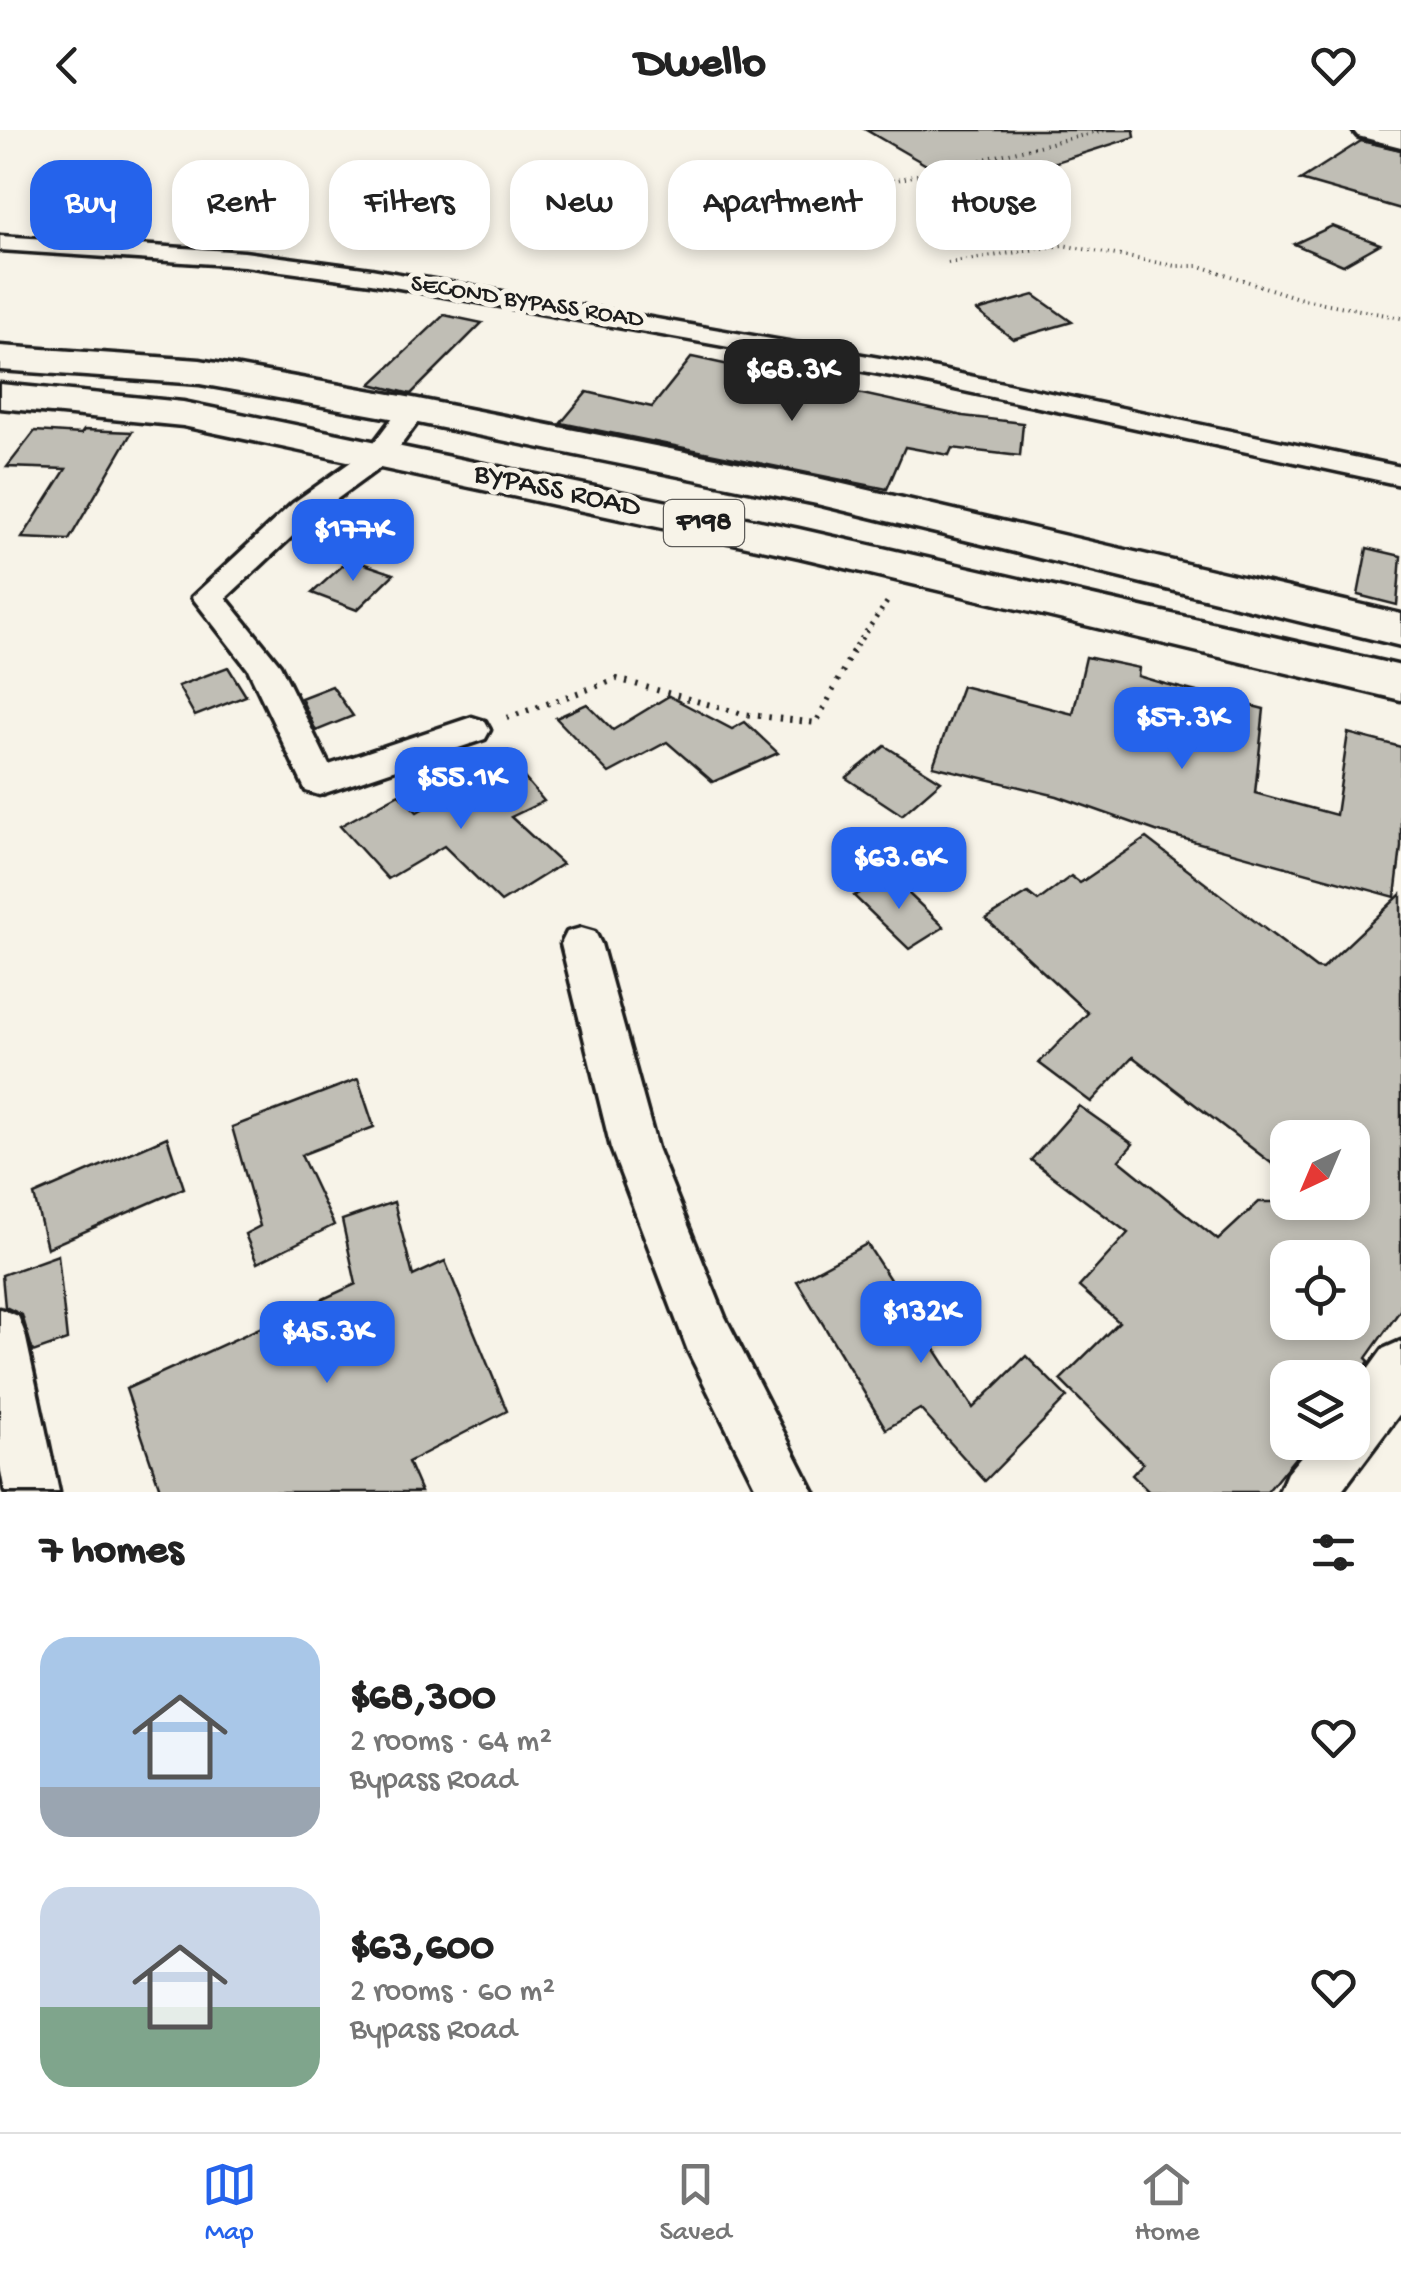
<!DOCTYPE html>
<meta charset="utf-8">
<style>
:root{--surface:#fff;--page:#f2f2f2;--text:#222;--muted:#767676;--line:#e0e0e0;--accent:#2563eb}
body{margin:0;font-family:"Gochi Hand",sans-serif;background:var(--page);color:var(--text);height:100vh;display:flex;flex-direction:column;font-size:38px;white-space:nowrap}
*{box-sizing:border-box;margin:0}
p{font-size:32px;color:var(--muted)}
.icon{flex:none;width:55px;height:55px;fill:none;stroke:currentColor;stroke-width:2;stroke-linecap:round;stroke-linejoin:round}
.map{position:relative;height:1362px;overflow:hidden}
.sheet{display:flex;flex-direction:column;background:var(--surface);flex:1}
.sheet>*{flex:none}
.banner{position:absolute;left:30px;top:30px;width:1342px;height:90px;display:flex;gap:20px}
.needle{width:65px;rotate:224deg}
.tools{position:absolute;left:1270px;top:990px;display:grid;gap:20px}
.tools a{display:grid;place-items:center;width:100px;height:100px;border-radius:20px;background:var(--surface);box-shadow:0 5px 15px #0003;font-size:50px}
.price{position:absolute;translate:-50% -85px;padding:0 22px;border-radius:20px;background:var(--accent);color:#fff;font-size:32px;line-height:65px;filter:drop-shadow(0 2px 5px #0008)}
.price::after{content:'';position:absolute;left:50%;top:60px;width:30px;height:22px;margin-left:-15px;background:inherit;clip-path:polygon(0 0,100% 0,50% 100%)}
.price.on{background:#222;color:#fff}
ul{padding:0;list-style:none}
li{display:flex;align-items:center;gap:30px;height:250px;padding:0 40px}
li span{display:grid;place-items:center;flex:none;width:280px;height:200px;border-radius:30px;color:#555}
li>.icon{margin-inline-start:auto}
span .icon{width:120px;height:120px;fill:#fffc;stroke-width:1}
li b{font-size:42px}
h2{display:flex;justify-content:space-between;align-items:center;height:120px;padding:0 40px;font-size:42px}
.chip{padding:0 35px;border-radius:30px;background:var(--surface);box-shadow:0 5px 15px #0003;font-size:35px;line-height:90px}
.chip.on{background:var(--accent);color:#fff}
header{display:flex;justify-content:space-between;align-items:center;height:130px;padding:0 40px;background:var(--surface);font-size:45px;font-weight:800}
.dock{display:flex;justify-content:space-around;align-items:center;height:140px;border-top:2px solid var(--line);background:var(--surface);font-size:28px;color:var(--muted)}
.dock a{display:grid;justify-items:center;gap:5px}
.dock .on{color:var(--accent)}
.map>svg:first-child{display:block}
.building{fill:#c0beb5;stroke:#1c1c1c;stroke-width:2.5;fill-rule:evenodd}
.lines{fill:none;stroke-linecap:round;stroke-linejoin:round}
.street-casing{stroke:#1c1c1c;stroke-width:7}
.secondary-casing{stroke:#1c1c1c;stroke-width:8}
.primary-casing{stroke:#1c1c1c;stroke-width:7}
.path-far2{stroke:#1c1c1c;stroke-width:4;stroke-dasharray:1 5;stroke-linecap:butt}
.path-far1{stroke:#1c1c1c;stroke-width:5;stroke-dasharray:2.5 6;stroke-linecap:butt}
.path{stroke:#1c1c1c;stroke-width:6;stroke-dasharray:2.5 8;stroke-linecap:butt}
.street{fill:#f7f3e8;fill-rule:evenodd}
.secondary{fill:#f7f3e8;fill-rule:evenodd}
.primary{fill:#f7f3e8;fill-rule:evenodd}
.labels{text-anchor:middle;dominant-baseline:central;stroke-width:10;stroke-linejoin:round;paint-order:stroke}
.far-street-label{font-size:25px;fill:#1c1c1c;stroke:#f7f3e8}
.shield{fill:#f7f3e8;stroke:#5e5c59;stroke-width:2.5}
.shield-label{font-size:28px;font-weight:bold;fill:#1c1c1c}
.street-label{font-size:30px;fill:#1c1c1c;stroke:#f7f3e8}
</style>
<header><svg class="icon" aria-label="back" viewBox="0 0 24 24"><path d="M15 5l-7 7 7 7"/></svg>Dwello<svg class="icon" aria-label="heart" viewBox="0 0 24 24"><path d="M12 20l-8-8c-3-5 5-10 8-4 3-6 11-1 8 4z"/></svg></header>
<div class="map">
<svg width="1401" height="1362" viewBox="0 0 1401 1362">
<rect width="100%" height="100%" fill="#f7f3e8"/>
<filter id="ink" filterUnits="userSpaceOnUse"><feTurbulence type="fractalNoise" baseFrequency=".01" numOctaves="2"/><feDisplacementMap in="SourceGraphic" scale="20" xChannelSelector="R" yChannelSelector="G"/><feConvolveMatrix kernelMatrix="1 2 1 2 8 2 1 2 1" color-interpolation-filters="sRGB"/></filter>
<g filter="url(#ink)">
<g class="building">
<path d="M 866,0 L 1134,0 L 1135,7 L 1031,40 L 1064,62 L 977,82 L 927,48 L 942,44 Z"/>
<path d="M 1361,11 L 1401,20 L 1401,79 L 1300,50 Z"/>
<path d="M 1332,96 L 1380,114 L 1343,135 L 1294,114 Z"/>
<path d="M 1034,165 L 1072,192 L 1013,209 L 977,181 Z"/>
<path d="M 444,185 L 482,193 L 411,264 L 371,254 Z"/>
<path d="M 692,227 L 963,286 L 1023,293 L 1020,326 L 952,318 L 949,325 L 905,317 L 887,359 L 561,293 L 587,262 L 652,277 Z"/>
<path d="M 84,300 L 132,302 L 69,410 L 22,408 L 66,339 L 7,337 L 35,301 L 81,304 Z"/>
<path d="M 1367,418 L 1401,426 L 1397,475 L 1358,465 Z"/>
<path d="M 350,429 L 394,444 L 357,480 L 312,463 Z"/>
<path d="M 1086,527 L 1139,538 L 1138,546 L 1165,554 L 1264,579 L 1255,663 L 1336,685 L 1348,603 L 1401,617 L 1401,717 L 1395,767 L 1156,701 L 1057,666 L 933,636 L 962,556 L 1073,584 Z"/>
<path d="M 228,537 L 246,566 L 195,586 L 178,556 Z"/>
<path d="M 332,556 L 353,586 L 316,601 L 301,568 Z"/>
<path d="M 669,566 L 732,599 L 745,592 L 778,623 L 713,652 L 667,612 L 609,643 L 556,588 L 587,574 L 613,600 Z"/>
<path d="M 885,616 L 941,651 L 902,685 L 846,648 Z"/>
<path d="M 509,630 L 544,671 L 511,687 L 562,734 L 501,772 L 444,716 L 388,749 L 340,696 L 399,664 L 417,682 Z"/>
<path d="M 1146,708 L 1316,838 L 1322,839 L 1401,764 L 1401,1179 L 1366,1228 L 1369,1231 L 1358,1248 L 1288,1248 L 1288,1312 L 1308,1312 L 1267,1362 L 1149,1362 L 1132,1345 L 1143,1333 L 1060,1250 L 1119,1192 L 1079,1157 L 1128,1103 L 1031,1030 L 1079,976 L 1133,1014 L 1119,1030 L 1218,1110 L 1259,1072 L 1352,1072 L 1352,1008 L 1288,1008 L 1288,1046 L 1133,927 L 1091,972 L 1039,933 L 1088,883 L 986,789 L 1028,763 L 1038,771 L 1071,746 L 1080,753 ZM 1288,1128 L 1352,1128 L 1352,1192 L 1288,1192 Z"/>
<path d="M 889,745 L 944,797 L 909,819 L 854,766 Z"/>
<path d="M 358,949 L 374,997 L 301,1025 L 334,1095 L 257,1133 L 245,1104 L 260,1096 L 232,997 Z"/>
<path d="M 167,1007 L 184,1058 L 47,1118 L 34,1065 Z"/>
<path d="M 394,1072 L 413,1146 L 445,1131 L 507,1281 L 408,1332 L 421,1362 L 161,1362 L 126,1259 L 356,1154 L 342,1090 Z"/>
<path d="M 867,1114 L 973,1278 L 1026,1226 L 1067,1267 L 985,1351 L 920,1279 L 886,1299 L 797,1151 Z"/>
<path d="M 58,1125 L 67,1210 L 33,1222 L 22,1185 L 5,1177 L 2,1145 Z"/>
</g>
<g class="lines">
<g class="street-casing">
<g id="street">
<path d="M 0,106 L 244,122 L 371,139 L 908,233 L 1401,337 L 1401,355 L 908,249 L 371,153 L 244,136 L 0,120 Z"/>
<path d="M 413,272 L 427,280 L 389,331 L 315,385 L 226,468 L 280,535 L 329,635 L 472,587 L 485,591 L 490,600 L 485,609 L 319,665 L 306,661 L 248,539 L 192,467 L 293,373 L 369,319 L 403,274 Z"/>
<path d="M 581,798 L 595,802 L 601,814 L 657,1018 L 725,1187 L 814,1362 L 758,1362 L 688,1221 L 611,1018 L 561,814 L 567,802 Z"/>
<path d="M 0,1179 L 18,1186 L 25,1204 L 59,1362 L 5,1362 L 0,1336 Z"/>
<path d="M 1401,1211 L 1401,1282 L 1341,1362 L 1279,1362 L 1287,1343 L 1313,1312 L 1352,1312 L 1352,1262 L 1383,1219 Z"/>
</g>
</g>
<g class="secondary-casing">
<path id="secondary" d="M 1353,0 L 1401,0 L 1401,17 L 1358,6 Z"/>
</g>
<g class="primary-casing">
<g id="primary">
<path d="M 0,216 L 200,230 L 413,268 L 817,348 L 1401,484 L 1401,516 L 817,374 L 413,292 L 200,254 L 0,240 Z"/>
<path d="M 0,254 L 183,272 L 799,399 L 1401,536 L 1401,570 L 799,427 L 183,296 L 0,278 Z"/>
</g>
</g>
<g class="path-far2">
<path d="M 788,76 L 1105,0"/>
<path d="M 948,133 L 1062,115 L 1175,136 L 1200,136 L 1298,168 L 1401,188"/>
</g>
<path class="path-far1" d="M 851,523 L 890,468"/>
<path class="path" d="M 507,588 L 617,549 L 743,584 L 816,593 L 853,521"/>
<use href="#street" class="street"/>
<use href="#secondary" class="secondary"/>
<use href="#primary" class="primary"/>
</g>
</g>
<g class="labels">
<g class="far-street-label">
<text transform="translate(527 173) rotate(9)">SECOND BYPASS ROAD</text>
</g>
<rect class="shield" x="664" y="370" width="80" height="46" rx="8"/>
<g class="shield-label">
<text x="704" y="393">F198</text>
</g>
<g class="street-label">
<text transform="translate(557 362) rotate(12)">BYPASS ROAD</text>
</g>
</g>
</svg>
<div class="tools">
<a><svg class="needle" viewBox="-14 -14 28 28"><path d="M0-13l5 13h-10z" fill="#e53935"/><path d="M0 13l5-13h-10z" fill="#767676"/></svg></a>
<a><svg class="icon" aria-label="locate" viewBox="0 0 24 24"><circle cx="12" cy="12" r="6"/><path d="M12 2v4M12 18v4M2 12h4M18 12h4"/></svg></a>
<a><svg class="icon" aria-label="layers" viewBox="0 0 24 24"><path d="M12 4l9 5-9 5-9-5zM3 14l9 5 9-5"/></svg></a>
</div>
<b class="price on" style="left:792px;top:294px">$68.3K</b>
<b class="price" style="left:353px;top:454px">$177K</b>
<b class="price" style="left:1182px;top:642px">$57.3K</b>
<b class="price" style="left:461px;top:702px">$55.1K</b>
<b class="price" style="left:899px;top:782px">$63.6K</b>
<b class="price" style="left:921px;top:1236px">$132K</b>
<b class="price" style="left:327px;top:1256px">$45.3K</b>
<div class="banner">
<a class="chip on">Buy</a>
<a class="chip">Rent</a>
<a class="chip">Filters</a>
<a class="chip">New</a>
<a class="chip">Apartment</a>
<a class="chip">House</a>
</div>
</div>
<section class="sheet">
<h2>7 homes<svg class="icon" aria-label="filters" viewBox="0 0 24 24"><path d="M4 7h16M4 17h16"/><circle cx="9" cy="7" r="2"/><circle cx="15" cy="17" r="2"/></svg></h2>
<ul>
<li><span style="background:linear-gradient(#a9c7e8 75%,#9aa5b1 0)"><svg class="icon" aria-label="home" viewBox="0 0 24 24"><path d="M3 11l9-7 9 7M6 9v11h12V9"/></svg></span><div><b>$68,300</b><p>2 rooms · 64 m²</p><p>Bypass Road</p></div><svg class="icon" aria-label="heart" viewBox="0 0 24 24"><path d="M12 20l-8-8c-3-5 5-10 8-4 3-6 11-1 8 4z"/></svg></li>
<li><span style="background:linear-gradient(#c9d6e8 60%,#7fa58c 0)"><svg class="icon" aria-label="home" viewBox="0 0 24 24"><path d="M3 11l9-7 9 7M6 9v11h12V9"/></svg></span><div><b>$63,600</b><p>2 rooms · 60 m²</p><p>Bypass Road</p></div><svg class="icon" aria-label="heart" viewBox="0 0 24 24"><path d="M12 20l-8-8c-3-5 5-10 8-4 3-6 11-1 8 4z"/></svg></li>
</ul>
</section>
<nav class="dock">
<a class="on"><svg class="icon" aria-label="map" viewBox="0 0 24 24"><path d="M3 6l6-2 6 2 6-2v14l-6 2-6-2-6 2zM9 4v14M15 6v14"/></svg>Map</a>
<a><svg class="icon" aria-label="saved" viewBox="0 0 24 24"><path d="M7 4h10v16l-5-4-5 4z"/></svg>Saved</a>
<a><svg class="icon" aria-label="home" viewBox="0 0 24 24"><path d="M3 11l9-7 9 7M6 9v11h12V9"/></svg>Home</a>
</nav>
